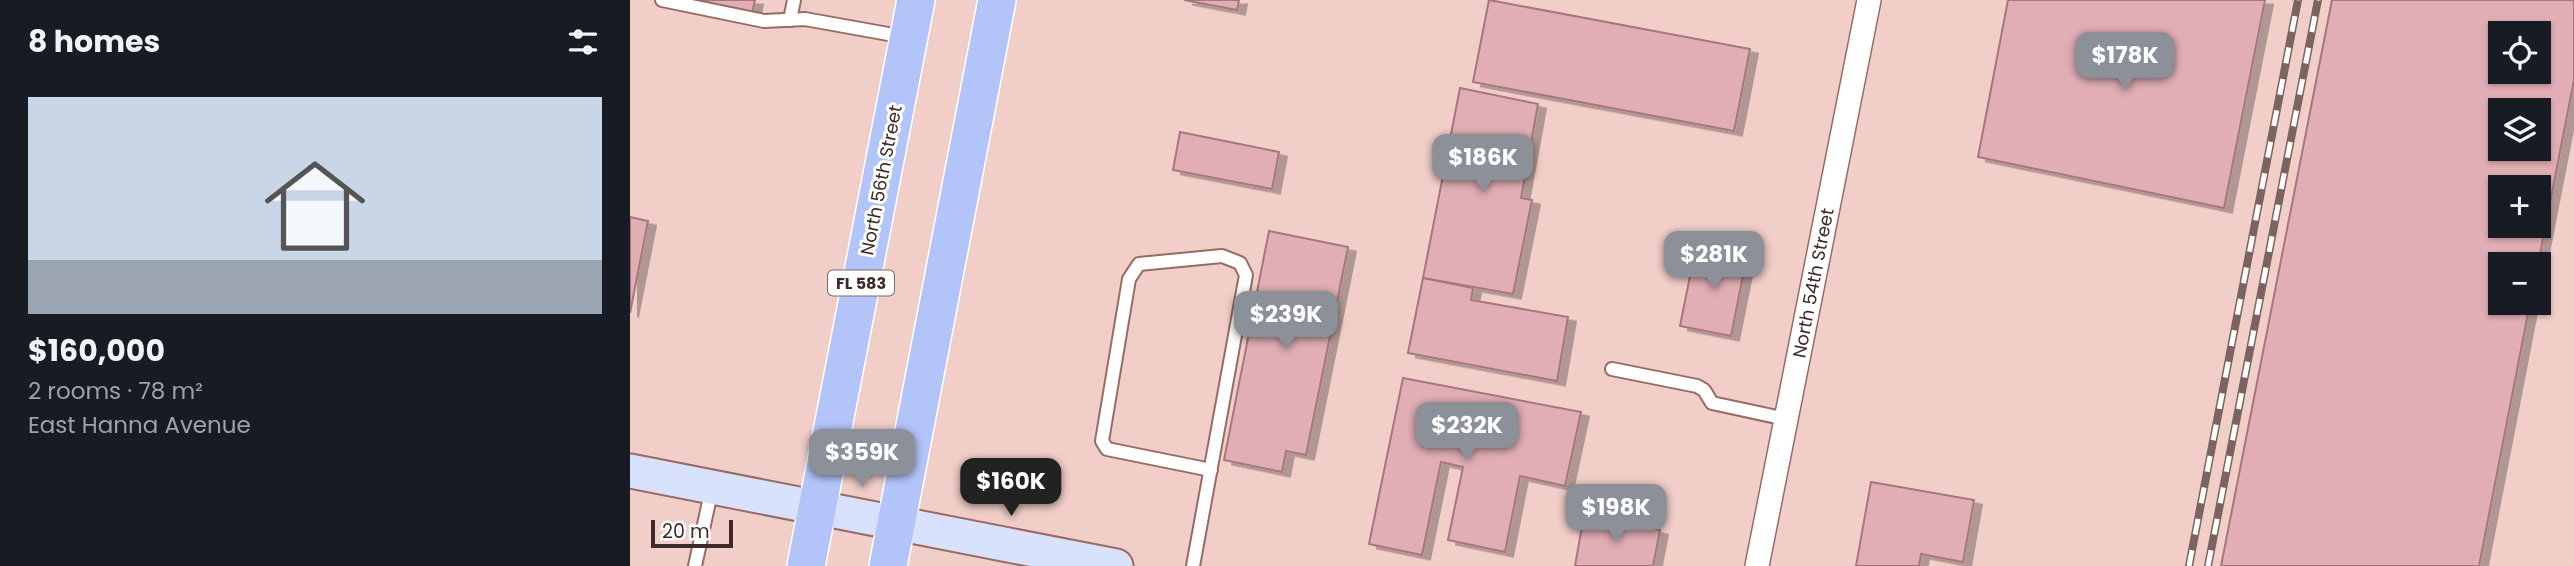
<!DOCTYPE html>
<meta charset="utf-8">
<style>
:root{--surface:#171b24;--page:#242831;--text:#f1f3f6;--muted:#9ea1a6;--accent:#8c9099}
body{margin:0;font-family:Poppins,sans-serif;background:var(--page);color:var(--text);height:100vh;display:flex;flex-direction:column;font-size:26px;white-space:nowrap}
*{box-sizing:border-box;margin:0}
p{font-size:23px;color:var(--muted)}
.icon{flex:none;width:38px;height:38px;fill:none;stroke:currentColor;stroke-width:2;stroke-linecap:round;stroke-linejoin:round}
.map{position:relative;flex:1;overflow:hidden}
.side{display:flex;flex-direction:column;background:var(--surface);width:630px}
.side>*{flex:none}
.tools{position:absolute;left:1858px;top:21px;display:grid;gap:14px}
.tools a{display:grid;place-items:center;width:63px;height:63px;border-radius:0px;background:var(--surface);box-shadow:0 2px 5px #0004;font-size:35px}
.scale{position:absolute;left:21px;bottom:18px;width:82px;box-sizing:border-box;padding-left:7px;border:4px solid #3d2a27;border-top:0;font-size:19px;line-height:24px;white-space:nowrap;color:#3d2a27;-webkit-text-stroke:5px #fff;paint-order:stroke}
.price{position:absolute;translate:-50% -60px;padding:0 16px;border-radius:14px;background:var(--accent);color:#fff;font-size:23px;line-height:46px;filter:drop-shadow(0 2px 4px #0008)}
.price::after{content:'';position:absolute;left:50%;top:42px;width:21px;height:16px;margin-left:-10px;background:inherit;clip-path:polygon(0 0,100% 0,50% 100%)}
.price.current{background:#222;color:#fff}
ul{padding:0;list-style:none}
li{display:grid;align-content:center;gap:14px;height:371px;padding:0 28px}
li span{display:grid;place-items:center;height:217px;border-radius:0px;color:#555}
li>.icon{margin-inline-start:auto}
span .icon{width:126px;height:126px;fill:#fffc;stroke-width:1}
li b{font-size:30px}
h2{display:flex;justify-content:space-between;align-items:center;height:84px;padding:0 28px;font-size:30px}
main{display:flex;flex:1;min-height:0}
.map>svg:first-child{display:block}
.built{fill:#f2cec8;fill-rule:evenodd}
.building{fill:#e1aeb5;stroke:#a6777e;stroke-width:2;fill-rule:evenodd;filter:url(#shadow)}
.lines{fill:none;stroke-linecap:round;stroke-linejoin:round}
.lane-casing{stroke:#986b64;stroke-width:16}
.street-casing{stroke:#986b64;stroke-width:26}
.secondary-casing{stroke:#986b64;stroke-width:37}
.primary-casing{stroke:#fff;stroke-width:40}
.lane{stroke:#fff;stroke-width:12}
.street{stroke:#fff;stroke-width:23}
.secondary{stroke:#d9e2fc;stroke-width:33}
.primary{stroke:#b3c4f9;stroke-width:37}
.rail-casing{stroke:#7b6460;stroke-width:8}
.rail{stroke:#fff;stroke-width:5;stroke-dasharray:16;stroke-linecap:butt}
.labels{text-anchor:middle;dominant-baseline:central;stroke-width:6;stroke-linejoin:round;paint-order:stroke}
.shield{fill:#fff;stroke:#776a68;stroke-width:2}
.shield-label{font-size:16px;font-weight:bold;fill:#3d2a27}
.street-label{font-size:18px;fill:#3d2a27;stroke:#fff}
</style>
<main>
<section class="side">
<h2>8 homes<svg class="icon" aria-label="filters" viewBox="0 0 24 24"><path d="M4 7h16M4 17h16"/><circle cx="9" cy="7" r="2"/><circle cx="15" cy="17" r="2"/></svg></h2>
<ul>
<li><span style="background:linear-gradient(#c9d6e8 75%,#9aa5b1 0)"><svg class="icon" aria-label="home" viewBox="0 0 24 24"><path d="M3 11l9-7 9 7M6 9v11h12V9"/></svg></span><div><b>$160,000</b><p>2 rooms · 78 m²</p><p>East Hanna Avenue</p></div></li>
</ul>
</section>
<div class="map">
<svg width="1944" height="566" viewBox="0 0 1944 566">
<defs>
<filter id="shadow"><feDropShadow dx="8" dy="4.5" stdDeviation="0" flood-color="#0004"/></filter>
</defs>
<rect width="100%" height="100%" fill="#fedfd9"/>
<path class="built" d="M 0,0 L 1944,0 L 1944,566 L 0,566 ZM 1871,33 L 1909,33 L 1909,72 L 1871,72 ZM 1871,110 L 1909,110 L 1909,149 L 1871,149 ZM 1871,187 L 1909,187 L 1909,226 L 1871,226 ZM 1871,264 L 1909,264 L 1909,303 L 1871,303 Z"/>
<g class="building">
<path d="M 55,0 L 125,0 L 122,14 Z"/>
<path d="M 554,0 L 609,0 L 607,10 Z"/>
<path d="M 859,0 L 1120,49 L 1104,131 L 843,82 Z"/>
<path d="M 1378,0 L 1635,0 L 1594,208 L 1348,157 Z"/>
<path d="M 1702,0 L 1944,0 L 1944,80 L 1908,264 L 1871,264 L 1871,303 L 1900,303 L 1849,566 L 1591,566 ZM 1871,33 L 1909,33 L 1909,72 L 1871,72 ZM 1871,110 L 1909,110 L 1909,149 L 1871,149 ZM 1871,187 L 1909,187 L 1909,226 L 1871,226 Z"/>
<path d="M 830,88 L 908,104 L 891,198 L 902,200 L 883,294 L 793,278 Z"/>
<path d="M 550,132 L 649,152 L 642,189 L 543,170 Z"/>
<path d="M 0,217 L 18,221 L 0,313 Z"/>
<path d="M 639,231 L 718,247 L 676,455 L 656,451 L 652,472 L 594,460 Z"/>
<path d="M 1066,246 L 1117,256 L 1101,336 L 1050,326 Z"/>
<path d="M 793,278 L 843,288 L 841,300 L 938,317 L 927,381 L 778,353 Z"/>
<path d="M 773,378 L 951,412 L 935,486 L 890,476 L 875,552 L 818,540 L 833,467 L 811,462 L 792,555 L 739,544 Z"/>
<path d="M 1241,482 L 1344,500 L 1333,562 L 1291,554 L 1289,566 L 1226,566 Z"/>
<path d="M 954,515 L 1030,530 L 1023,566 L 945,566 Z"/>
</g>
<g class="lines">
<g class="lane-casing">
<g id="lane">
<path d="M 32,0 L 134,21 L 175,19 L 275,37"/>
<path d="M 160,20 L 164,0"/>
<path d="M 982,369 L 1067,386 L 1074,390 L 1082,403 L 1156,419"/>
<path d="M 65,566 L 82,488"/>
<path d="M 563,566 L 616,275 L 610,263 L 592,256 L 509,264 L 499,279 L 472,441 L 477,449 L 581,470"/>
</g>
</g>
<g class="street-casing">
<path id="street" d="M 1127,566 L 1239,0"/>
</g>
<g class="secondary-casing">
<path id="secondary" d="M 0,471 L 486,566"/>
</g>
<g class="primary-casing">
<g id="primary">
<path d="M 176,566 L 286,0"/>
<path d="M 258,566 L 367,0"/>
</g>
</g>
<use href="#lane" class="lane"/>
<use href="#street" class="street"/>
<use href="#secondary" class="secondary"/>
<use href="#primary" class="primary"/>
<g class="rail-casing">
<g id="rail">
<path d="M 1559,566 L 1668,0"/>
<path d="M 1578,566 L 1688,0"/>
</g>
</g>
<use href="#rail" class="rail"/>
</g>
<g class="labels">
<rect class="shield" x="198" y="270.5" width="66" height="25" rx="5"/>
<g class="shield-label">
<text x="231" y="283">FL 583</text>
</g>
<g class="street-label">
<text transform="translate(251 180) rotate(-79)">North 56th Street</text>
<text transform="translate(1183 283) rotate(-79)">North 54th Street</text>
</g>
</g>
</svg>
<div class="tools">
<a><svg class="icon" aria-label="locate" viewBox="0 0 24 24"><circle cx="12" cy="12" r="6"/><path d="M12 2v4M12 18v4M2 12h4M18 12h4"/></svg></a>
<a><svg class="icon" aria-label="layers" viewBox="0 0 24 24"><path d="M12 4l9 5-9 5-9-5zM3 14l9 5 9-5"/></svg></a>
<a>+</a>
<a>−</a>
</div>
<div class="scale">20 m</div>
<b class="price" style="left:1495px;top:92px">$178K</b>
<b class="price" style="left:853px;top:194px">$186K</b>
<b class="price" style="left:1084px;top:291px">$281K</b>
<b class="price" style="left:656px;top:351px">$239K</b>
<b class="price" style="left:837px;top:462px">$232K</b>
<b class="price" style="left:232px;top:489px">$359K</b>
<b class="price current" style="left:381px;top:518px">$160K</b>
<b class="price" style="left:986px;top:544px">$198K</b>
</div>
</main>
